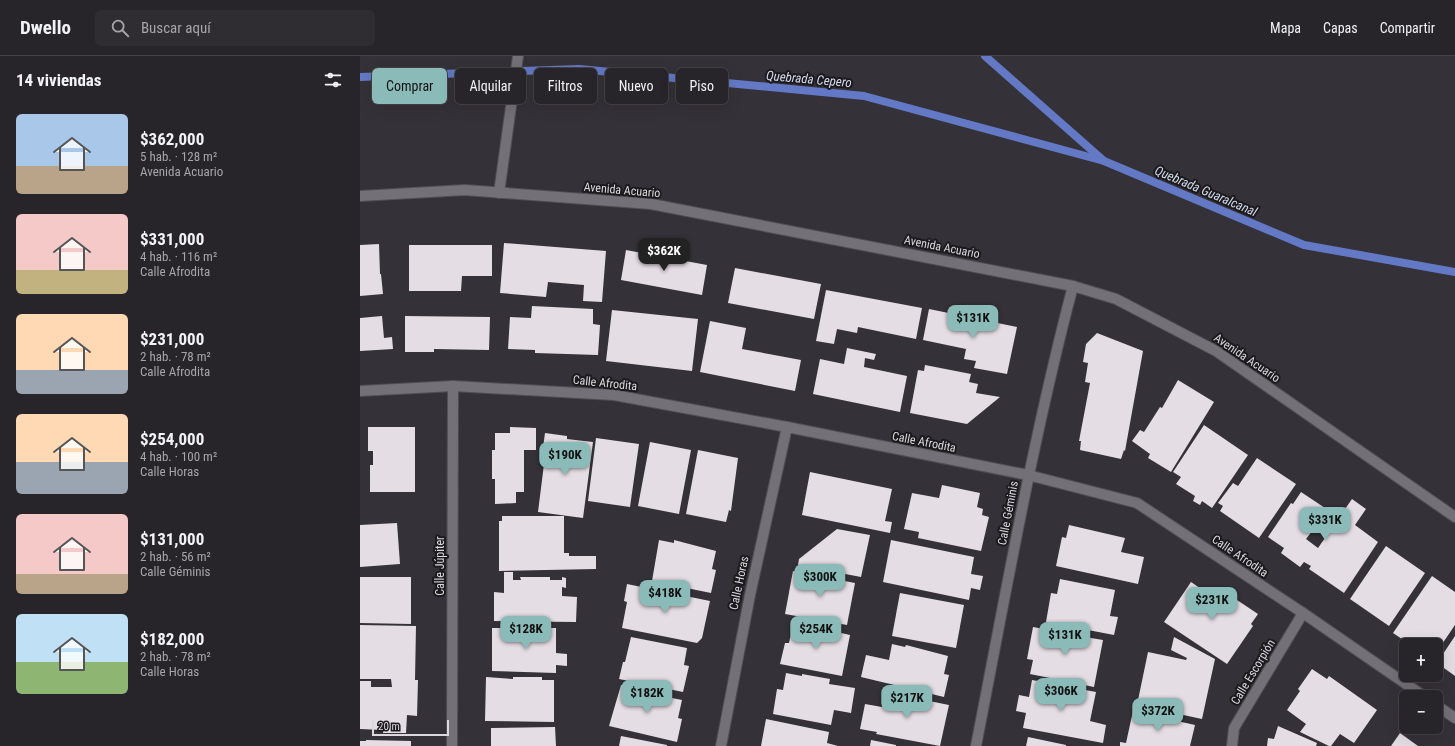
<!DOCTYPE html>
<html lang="es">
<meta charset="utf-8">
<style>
:root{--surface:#28252a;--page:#302d32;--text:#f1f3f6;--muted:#a5a5a8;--line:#444247;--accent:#8bbbb9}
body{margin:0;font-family:"Roboto Condensed",sans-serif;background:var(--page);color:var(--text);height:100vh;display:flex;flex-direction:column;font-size:15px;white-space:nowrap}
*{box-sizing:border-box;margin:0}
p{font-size:13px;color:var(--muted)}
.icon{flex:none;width:22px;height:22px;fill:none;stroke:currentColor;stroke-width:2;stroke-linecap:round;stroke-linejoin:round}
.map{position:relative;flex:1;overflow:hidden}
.drawer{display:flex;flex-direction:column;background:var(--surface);width:360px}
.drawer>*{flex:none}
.top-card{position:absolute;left:12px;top:12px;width:380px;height:36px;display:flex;gap:8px}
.buttons{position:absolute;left:1039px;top:582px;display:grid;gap:8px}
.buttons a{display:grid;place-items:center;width:44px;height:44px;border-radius:6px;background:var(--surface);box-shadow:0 4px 16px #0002,0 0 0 1px var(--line);font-size:20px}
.scale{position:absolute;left:12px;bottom:10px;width:77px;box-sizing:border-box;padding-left:4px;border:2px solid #dbd9dd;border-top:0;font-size:11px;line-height:14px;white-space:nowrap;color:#dbd9dd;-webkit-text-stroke:3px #1c1a1d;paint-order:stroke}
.price{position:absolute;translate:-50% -34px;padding:0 9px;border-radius:8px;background:var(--accent);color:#111;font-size:13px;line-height:26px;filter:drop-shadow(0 1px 2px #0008)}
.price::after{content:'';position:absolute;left:50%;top:24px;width:12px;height:9px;margin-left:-6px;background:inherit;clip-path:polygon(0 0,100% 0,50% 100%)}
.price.active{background:#222;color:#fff}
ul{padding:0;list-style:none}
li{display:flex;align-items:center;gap:12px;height:100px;padding:0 16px}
li span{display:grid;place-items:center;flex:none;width:112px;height:80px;border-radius:6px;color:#555}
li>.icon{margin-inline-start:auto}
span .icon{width:48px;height:48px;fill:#fffc;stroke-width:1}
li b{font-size:17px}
h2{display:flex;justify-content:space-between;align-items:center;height:48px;padding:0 16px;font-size:17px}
.tag{padding:0 14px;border-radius:6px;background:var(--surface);box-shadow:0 4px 16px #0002,0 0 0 1px var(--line);font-size:14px;line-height:36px}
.tag.active{background:var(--accent);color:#111}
header{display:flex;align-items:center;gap:24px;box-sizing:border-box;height:56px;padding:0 20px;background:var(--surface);border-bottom:1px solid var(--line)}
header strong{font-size:19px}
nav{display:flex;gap:22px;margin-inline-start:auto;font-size:14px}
.search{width:280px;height:36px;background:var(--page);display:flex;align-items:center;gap:10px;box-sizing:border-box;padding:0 14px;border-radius:6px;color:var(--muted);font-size:15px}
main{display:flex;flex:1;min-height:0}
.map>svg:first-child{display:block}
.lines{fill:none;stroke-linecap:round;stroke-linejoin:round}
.stream{stroke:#6379c5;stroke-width:8}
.building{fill:#e5dde4}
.minor-casing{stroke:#514f54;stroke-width:12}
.tertiary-casing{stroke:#514f54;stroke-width:12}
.minor{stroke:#747078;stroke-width:10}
.tertiary{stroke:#747078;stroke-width:10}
.labels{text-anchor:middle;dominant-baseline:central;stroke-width:4;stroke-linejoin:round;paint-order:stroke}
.street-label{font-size:12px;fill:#dbd9dd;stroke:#1c1a1d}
.water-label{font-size:13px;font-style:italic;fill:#d2daee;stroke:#1c1a1d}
</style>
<header>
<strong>Dwello</strong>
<div class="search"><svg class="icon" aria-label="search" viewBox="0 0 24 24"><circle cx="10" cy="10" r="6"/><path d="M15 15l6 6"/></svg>Buscar aquí</div>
<nav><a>Mapa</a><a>Capas</a><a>Compartir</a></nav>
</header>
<main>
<section class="drawer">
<h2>14 viviendas<svg class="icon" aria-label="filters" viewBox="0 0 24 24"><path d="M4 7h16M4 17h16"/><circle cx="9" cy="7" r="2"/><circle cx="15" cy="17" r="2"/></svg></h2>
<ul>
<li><span style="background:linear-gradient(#a9c7e8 65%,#b9a48a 0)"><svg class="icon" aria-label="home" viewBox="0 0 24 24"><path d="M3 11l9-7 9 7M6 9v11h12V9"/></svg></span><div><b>$362,000</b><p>5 hab. · 128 m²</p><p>Avenida Acuario</p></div></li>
<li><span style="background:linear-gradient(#f6c9c9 70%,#c2b280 0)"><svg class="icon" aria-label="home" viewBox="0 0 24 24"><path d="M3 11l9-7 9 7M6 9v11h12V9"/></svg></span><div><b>$331,000</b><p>4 hab. · 116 m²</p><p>Calle Afrodita</p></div></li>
<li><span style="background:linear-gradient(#ffd9b3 70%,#9aa5b1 0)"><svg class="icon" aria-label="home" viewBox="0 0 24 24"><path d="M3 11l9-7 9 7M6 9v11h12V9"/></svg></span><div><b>$231,000</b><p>2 hab. · 78 m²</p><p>Calle Afrodita</p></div></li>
<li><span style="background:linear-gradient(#ffd9b3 60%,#9aa5b1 0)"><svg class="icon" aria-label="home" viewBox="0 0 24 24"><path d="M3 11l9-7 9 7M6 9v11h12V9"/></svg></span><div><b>$254,000</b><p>4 hab. · 100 m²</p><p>Calle Horas</p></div></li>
<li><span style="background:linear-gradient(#f6c9c9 75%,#b9a48a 0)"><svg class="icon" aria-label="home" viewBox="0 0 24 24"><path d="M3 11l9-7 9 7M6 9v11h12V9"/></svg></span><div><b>$131,000</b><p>2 hab. · 56 m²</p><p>Calle Géminis</p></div></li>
<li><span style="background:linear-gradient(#bfe0f5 60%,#8fb573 0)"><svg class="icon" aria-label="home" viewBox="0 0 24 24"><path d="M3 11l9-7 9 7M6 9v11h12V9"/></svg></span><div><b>$182,000</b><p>2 hab. · 78 m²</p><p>Calle Horas</p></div></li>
</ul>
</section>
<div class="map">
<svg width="1095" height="690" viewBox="0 0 1095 690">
<rect width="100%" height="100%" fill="#353138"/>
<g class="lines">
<g class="stream">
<path d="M 625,0 L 744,105 L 944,189 L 1095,216"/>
<path d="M 0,21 L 219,13 L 504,40 L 744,105"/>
</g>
</g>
<g class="building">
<path d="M 144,187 L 246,195 L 242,246 L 223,245 L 224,229 L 188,226 L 186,241 L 140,237 Z"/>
<path d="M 19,188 L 20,218 L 21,218 L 23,238 L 0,240 L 0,189 Z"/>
<path d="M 49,189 L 132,189 L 132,220 L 102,220 L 101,235 L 49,235 Z"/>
<path d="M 266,194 L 347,209 L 342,239 L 261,224 Z"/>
<path d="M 375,212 L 461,228 L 454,263 L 368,247 Z"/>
<path d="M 466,234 L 562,252 L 556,283 L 498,271 L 497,277 L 477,273 L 474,288 L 456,285 Z"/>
<path d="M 172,250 L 233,253 L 233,268 L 240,269 L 238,299 L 175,297 L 175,294 L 148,293 L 150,261 L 171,262 Z"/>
<path d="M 569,253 L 657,271 L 647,318 L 614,312 L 616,305 L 604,303 L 606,293 L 563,284 Z"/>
<path d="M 252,254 L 338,263 L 332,315 L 246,305 Z"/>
<path d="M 22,260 L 24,282 L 32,281 L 33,293 L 0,295 L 0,262 Z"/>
<path d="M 45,260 L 130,261 L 129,294 L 74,293 L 74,296 L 45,296 Z"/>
<path d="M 350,265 L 386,272 L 382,293 L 441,304 L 435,335 L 340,316 Z"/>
<path d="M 737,277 L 783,295 L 765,395 L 764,394 L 761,403 L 720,394 L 721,385 L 719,385 L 730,327 L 725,326 L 728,307 L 723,306 L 726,288 Z"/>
<path d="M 487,292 L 516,298 L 514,304 L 505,302 L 504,311 L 547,320 L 540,356 L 453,338 L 460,303 L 484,308 Z"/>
<path d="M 565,309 L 611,318 L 609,326 L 618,328 L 616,337 L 640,341 L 607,368 L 550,357 L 558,314 L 564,315 Z"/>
<path d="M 818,324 L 854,346 L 811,416 L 788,402 L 790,398 L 772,385 L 780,374 L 784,376 L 800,351 L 802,352 Z"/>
<path d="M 844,369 L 888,399 L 852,452 L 842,445 L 840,449 L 833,445 L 835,440 L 816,428 L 821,421 L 813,416 Z"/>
<path d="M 8,371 L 55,371 L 55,436 L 10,436 L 10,409 L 13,409 L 13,395 L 8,395 Z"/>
<path d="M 150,371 L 176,372 L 176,394 L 164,394 L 164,436 L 156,436 L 156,447 L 135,448 L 135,423 L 132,423 L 132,394 L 135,394 L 135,377 L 150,377 Z"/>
<path d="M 185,377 L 207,380 L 207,383 L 233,386 L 223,462 L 178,456 L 184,408 L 181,407 Z"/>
<path d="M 236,382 L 279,388 L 270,451 L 228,445 Z"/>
<path d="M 290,386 L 331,394 L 319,458 L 278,450 Z"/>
<path d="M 338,394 L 378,402 L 371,455 L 369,454 L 366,466 L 326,458 Z"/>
<path d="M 897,402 L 936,428 L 899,482 L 860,455 L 863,450 L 858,447 L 873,427 L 878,430 Z"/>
<path d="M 450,416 L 532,433 L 525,465 L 532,466 L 530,477 L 442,459 Z"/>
<path d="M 582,429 L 620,437 L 617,451 L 623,453 L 622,459 L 629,461 L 621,495 L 558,482 L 559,476 L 544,473 L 552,437 L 579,442 Z"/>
<path d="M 941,436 L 965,452 L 956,464 L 959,466 L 946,483 L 958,492 L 992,443 L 1006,453 L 995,469 L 1018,486 L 984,537 L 949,513 L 951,510 L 944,506 L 940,511 L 921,497 L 924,492 L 908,481 L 931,447 L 933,448 Z"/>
<path d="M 142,460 L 204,460 L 204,497 L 209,497 L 209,500 L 236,500 L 236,513 L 139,515 L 139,465 L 142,465 Z"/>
<path d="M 37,467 L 40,508 L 0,511 L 0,469 Z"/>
<path d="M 709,469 L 765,482 L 761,496 L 784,501 L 778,528 L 696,510 L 702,481 L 706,482 Z"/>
<path d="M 477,473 L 510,479 L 501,521 L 438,509 L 439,503 Z"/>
<path d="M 299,484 L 314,487 L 314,484 L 356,495 L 352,513 L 356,514 L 351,537 L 292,525 Z"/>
<path d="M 531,484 L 614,501 L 611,518 L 623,520 L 620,534 L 611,532 L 609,544 L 523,526 Z"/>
<path d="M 1026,490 L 1065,517 L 1029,570 L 990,543 Z"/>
<path d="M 433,515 L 495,527 L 487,569 L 425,558 Z"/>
<path d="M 144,516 L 153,516 L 153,524 L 161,524 L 160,521 L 190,521 L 190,524 L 202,524 L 202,521 L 206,522 L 206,532 L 202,531 L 202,540 L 217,541 L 216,566 L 134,565 L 134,536 L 144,537 Z"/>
<path d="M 1072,520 L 1095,536 L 1095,569 L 1076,597 L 1076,589 L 1051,589 L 1033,577 Z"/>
<path d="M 0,521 L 51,521 L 51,568 L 0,567 Z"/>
<path d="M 700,523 L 755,534 L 750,560 L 758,561 L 754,579 L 686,566 L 691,537 L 697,538 Z"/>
<path d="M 831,526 L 856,543 L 862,534 L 898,558 L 891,568 L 893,570 L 867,608 L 804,566 Z"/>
<path d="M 267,528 L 350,545 L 342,582 L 337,587 L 262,572 L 267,546 L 264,545 Z"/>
<path d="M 540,537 L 604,549 L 596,592 L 532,580 Z"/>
<path d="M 433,568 L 478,574 L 477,576 L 490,579 L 482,620 L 420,608 L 425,587 L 429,587 Z"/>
<path d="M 0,569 L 56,570 L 55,624 L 58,624 L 57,660 L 47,659 L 46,677 L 23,677 L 23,674 L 0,673 L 0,625 L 11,625 L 11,631 L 32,631 L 31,623 L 0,623 Z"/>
<path d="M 673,571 L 700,576 L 702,572 L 714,574 L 713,579 L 743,584 L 734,631 L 670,618 L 673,604 L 667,603 Z"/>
<path d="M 132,572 L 196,572 L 196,597 L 207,598 L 207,610 L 196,609 L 196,617 L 132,615 Z"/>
<path d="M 1095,580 L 1095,620 L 1077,607 Z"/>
<path d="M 271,581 L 327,592 L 324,609 L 329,610 L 323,636 L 259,623 L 263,606 L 265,606 Z"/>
<path d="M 814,581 L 855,603 L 842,663 L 777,649 L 788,596 L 826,604 L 827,602 L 811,594 Z"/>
<path d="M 532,588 L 545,591 L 546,589 L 588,600 L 584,618 L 589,619 L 584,641 L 501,621 L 506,599 L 529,604 Z"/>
<path d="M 952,613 L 967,623 L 969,620 L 1017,654 L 994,687 L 980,678 L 971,690 L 969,690 L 940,676 L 946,668 L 927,654 L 940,635 L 938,633 Z"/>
<path d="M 426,617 L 442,620 L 442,618 L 470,623 L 469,628 L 495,632 L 491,657 L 474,654 L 471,669 L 413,658 L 417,633 L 423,634 Z"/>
<path d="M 126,621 L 153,623 L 153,621 L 182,621 L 182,624 L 194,624 L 194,666 L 125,665 Z"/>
<path d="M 672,624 L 736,636 L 730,665 L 746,669 L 743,687 L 663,672 L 666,657 L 656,655 L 659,639 L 669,641 Z"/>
<path d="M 261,629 L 307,639 L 307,641 L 322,644 L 318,662 L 322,663 L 317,686 L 249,670 Z"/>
<path d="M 525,636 L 589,649 L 580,690 L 516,678 L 517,676 L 500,673 L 505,648 L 522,651 Z"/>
<path d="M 773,655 L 835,669 L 830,690 L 760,690 L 760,686 L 766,687 Z"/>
<path d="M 406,663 L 469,676 L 467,687 L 478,690 L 401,690 Z"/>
<path d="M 918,670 L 957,687 L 956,690 L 907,690 L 908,682 L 914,683 Z"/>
<path d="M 195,671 L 196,690 L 131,690 L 131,672 Z"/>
<path d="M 1040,677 L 1058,690 L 1031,690 Z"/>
<path d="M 261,680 L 307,689 L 307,690 L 259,690 Z"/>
<path d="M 668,681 L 706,689 L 706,690 L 666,690 Z"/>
<path d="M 6,684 L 51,685 L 51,690 L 0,690 L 0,685 L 6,685 Z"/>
<path d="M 511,684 L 536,689 L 536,690 L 510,690 Z"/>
</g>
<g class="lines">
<g class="minor-casing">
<g id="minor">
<path d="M 139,137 L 158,0"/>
<path d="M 0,335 L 93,330 L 254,339 L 427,371 L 668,419 L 777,447 L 943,557 L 1065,641"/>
<path d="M 1076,649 L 1095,662"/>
<path d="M 92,690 L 93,330"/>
<path d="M 361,690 L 390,539 L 427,371"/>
<path d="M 616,690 C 646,536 673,382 713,230"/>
<path d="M 872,690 L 874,672 L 943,557"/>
</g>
</g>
<g class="tertiary-casing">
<path id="tertiary" d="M 0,140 L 105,134 L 291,148 L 713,230 L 756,243 L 856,295 L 1095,461"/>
</g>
<use href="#minor" class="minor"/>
<use href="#tertiary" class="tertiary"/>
</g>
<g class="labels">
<g class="street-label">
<text transform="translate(262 134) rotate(5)">Avenida Acuario</text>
<text transform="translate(582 191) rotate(11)">Avenida Acuario</text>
<text transform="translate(887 302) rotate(34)">Avenida Acuario</text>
<text transform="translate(245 327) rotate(6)">Calle Afrodita</text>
<text transform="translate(564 386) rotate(11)">Calle Afrodita</text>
<text transform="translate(648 457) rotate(-79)">Calle Géminis</text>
<text transform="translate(880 500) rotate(34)">Calle Afrodita</text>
<text transform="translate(80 510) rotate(-90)">Calle Júpiter</text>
<text transform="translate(379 527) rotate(-78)">Calle Horas</text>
<text transform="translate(893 616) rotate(-59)">Calle Escorpión</text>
</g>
<g class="water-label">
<text transform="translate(449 23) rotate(5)">Quebrada Cepero</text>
<text transform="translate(846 135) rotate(23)">Quebrada Guaralcanal</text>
</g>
</g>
</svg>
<div class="buttons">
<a>+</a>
<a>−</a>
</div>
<div class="scale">20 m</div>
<b class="price active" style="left:304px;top:216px">$362K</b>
<b class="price" style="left:613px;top:283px">$131K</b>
<b class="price" style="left:205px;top:420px">$190K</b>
<b class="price" style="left:965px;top:485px">$331K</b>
<b class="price" style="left:460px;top:542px">$300K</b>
<b class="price" style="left:305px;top:558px">$418K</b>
<b class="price" style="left:852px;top:565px">$231K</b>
<b class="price" style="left:166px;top:594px">$128K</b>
<b class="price" style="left:456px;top:594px">$254K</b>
<b class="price" style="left:705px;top:600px">$131K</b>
<b class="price" style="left:701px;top:656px">$306K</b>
<b class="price" style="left:287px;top:658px">$182K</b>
<b class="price" style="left:547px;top:663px">$217K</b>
<b class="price" style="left:798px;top:676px">$372K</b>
<div class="top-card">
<a class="tag active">Comprar</a>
<a class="tag">Alquilar</a>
<a class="tag">Filtros</a>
<a class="tag">Nuevo</a>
<a class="tag">Piso</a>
</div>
</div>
</main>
